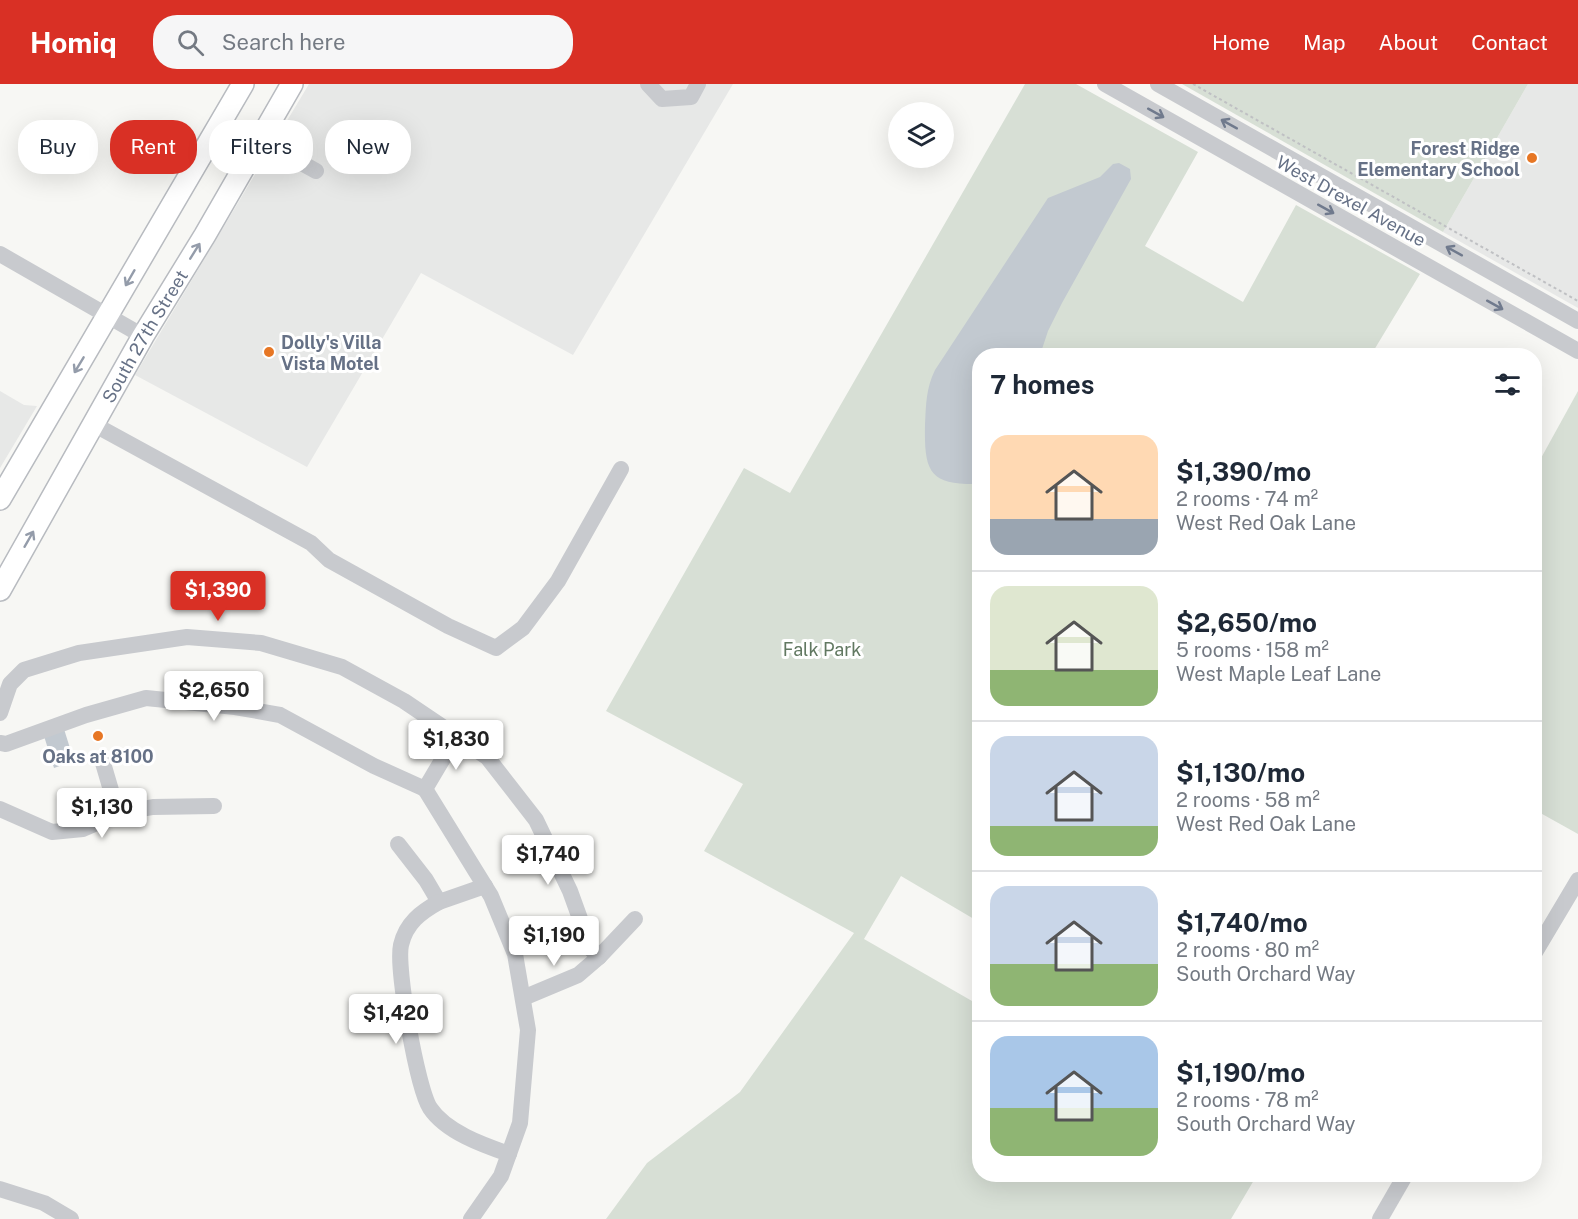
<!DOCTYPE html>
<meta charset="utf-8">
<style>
:root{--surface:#fff;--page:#f6f6f7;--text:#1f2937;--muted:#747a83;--line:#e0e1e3;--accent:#d93025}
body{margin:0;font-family:"Public Sans",sans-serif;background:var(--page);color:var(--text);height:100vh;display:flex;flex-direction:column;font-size:22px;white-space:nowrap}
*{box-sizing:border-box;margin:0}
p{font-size:20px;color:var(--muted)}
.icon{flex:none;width:33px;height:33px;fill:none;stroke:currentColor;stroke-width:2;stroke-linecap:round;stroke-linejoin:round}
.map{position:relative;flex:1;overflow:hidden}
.side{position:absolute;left:972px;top:264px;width:570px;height:834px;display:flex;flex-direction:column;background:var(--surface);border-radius:24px;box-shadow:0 6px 24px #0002}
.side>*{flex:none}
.guide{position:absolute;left:18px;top:36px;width:570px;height:54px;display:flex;gap:12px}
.controls{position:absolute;left:888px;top:18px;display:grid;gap:12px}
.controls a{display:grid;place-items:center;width:66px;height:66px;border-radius:50%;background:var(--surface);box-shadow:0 6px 24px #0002;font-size:30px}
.price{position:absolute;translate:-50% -51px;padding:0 14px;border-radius:6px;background:#fff;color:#222;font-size:20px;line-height:39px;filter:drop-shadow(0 2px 3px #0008)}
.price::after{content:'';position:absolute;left:50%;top:36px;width:18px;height:14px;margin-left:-9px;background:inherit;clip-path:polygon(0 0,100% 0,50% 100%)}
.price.selected{background:var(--accent);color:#fff}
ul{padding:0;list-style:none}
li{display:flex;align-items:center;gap:18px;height:150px;padding:0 18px}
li+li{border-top:2px solid var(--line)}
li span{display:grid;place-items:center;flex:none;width:168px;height:120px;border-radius:18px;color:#555}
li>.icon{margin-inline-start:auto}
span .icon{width:72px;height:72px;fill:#fffc;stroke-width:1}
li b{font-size:26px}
h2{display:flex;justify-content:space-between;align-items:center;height:72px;padding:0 18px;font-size:26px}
.pill{padding:0 21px;border-radius:24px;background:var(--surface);box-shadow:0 6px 24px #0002;font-size:21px;line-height:54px}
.pill.selected{background:var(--accent);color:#fff}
header{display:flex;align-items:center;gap:36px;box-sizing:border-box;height:84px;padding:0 30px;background:var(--accent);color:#fff}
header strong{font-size:28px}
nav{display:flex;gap:33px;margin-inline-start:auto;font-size:21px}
.search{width:420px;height:54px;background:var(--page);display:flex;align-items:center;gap:15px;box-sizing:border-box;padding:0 21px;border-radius:24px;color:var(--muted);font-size:22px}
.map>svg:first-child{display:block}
.built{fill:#e7e8e7}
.green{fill:#d7dfd5}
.water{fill:#c2c9d0}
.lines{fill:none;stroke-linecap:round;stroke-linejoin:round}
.major-casing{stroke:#b8bbc0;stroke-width:24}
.path{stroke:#bfc0c3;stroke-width:2;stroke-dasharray:3 3;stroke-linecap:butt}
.minor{stroke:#c8cace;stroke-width:16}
.major{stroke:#fff;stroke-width:21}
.oneway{stroke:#707a8d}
.oneway2{stroke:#949caa}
.poi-dot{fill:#e77725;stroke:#fff;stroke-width:2}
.labels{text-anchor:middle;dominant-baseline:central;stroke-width:6;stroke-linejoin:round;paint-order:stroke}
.poi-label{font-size:18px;font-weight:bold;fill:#667186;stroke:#fff;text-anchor:end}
.street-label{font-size:18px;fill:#667186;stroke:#fff}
.park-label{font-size:18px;fill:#617861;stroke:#fff}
</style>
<header>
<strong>Homiq</strong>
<div class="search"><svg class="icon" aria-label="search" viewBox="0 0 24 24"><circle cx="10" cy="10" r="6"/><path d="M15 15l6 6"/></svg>Search here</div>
<nav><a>Home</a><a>Map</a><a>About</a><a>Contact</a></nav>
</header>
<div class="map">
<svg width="1578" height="1135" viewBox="0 0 1578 1135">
<rect width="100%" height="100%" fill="#f7f7f4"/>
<g class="built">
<path d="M 309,0 L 733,0 L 573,271 L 421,189 L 307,383 L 135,291 Z"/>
<path d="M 1528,0 L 1578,0 L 1578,224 L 1443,148 Z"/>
<path d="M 0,307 L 24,321 L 37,322 L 0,384 Z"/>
</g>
<g class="green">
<path d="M 1025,0 L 1076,0 L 1198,68 L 1145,162 L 1243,218 L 1296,121 L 1420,190 L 1371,271 L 980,272 L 979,838 L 901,792 L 864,855 L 979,921 L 980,1090 L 1257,1091 L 1231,1135 L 606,1135 L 647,1079 L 740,1008 L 854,849 L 704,767 L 743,700 L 606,627 L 744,384 L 790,409 Z"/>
<path d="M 1182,0 L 1528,0 L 1443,148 Z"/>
<path d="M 1578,307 L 1578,750 L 1535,726 L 1535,385 Z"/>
</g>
<g class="water">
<path d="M 1119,79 L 1130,85 L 1131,95 L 1062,219 L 1048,247 L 1040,271 L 980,272 L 979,400 C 930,401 924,389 925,341 C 926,321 926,304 935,286 L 1048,114 L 1100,93 L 1113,80 Z"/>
<path d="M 64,645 L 74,677 L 54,684 L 44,652 Z"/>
</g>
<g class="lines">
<g class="major-casing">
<g id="major">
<path d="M 0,415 L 243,0"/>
<path id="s1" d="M 0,506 L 143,252 L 205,151 L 292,0"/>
</g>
</g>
<path class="path" d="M 1193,0 L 1578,217"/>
<g class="minor">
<path d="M 648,0 L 662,15 L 691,13 L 698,0"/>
<path d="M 1105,0 L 1578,267"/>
<path d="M 1158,0 L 1578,237"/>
<path d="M 260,56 L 316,87"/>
<path d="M 0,170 L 143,252"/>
<path d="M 95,341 L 311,459 L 329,476 L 448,542 L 496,564 L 523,544 L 558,497 L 621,385"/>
<path d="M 0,629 L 10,600 L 24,586 L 79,569 L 187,553 L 261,559 L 342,583 L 404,617 L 487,673 L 536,736 L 570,807 L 591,865 L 599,873 L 635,835"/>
<path d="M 0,659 L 6,660 L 86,631 L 146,614 L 235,623 L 280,631 L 374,682 L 425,705"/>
<path d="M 103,679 L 118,730"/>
<path d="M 425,705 L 491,812 L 515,870 L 528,946 L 520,1039 L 501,1092 L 471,1135"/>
<path d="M 425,705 L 457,651"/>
<path d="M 0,725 L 52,748 L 83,745 L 120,729 L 153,723 L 214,722"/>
<path d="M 398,760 L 426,796 L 439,818 L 485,802"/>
<path d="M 439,818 C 421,828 406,839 401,861 C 396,884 417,1003 430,1024 C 446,1048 483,1061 509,1070"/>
<path d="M 1534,870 L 1578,796"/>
<path d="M 523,914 L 578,891 L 599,873"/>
<path d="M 0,1105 L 44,1119 L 71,1135"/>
<path d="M 1380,1135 L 1406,1090"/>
</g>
<use href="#major" class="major"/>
</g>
<defs><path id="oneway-shaft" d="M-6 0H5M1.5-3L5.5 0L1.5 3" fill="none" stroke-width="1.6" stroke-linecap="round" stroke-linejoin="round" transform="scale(1.5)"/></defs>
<g class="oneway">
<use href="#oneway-shaft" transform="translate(1156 29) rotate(29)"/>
<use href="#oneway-shaft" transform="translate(1229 40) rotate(-151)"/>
<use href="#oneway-shaft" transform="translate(1326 125) rotate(29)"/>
<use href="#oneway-shaft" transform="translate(1454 167) rotate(-151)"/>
<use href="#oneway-shaft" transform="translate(1495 221) rotate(29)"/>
</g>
<g class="oneway2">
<use href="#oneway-shaft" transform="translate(195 167) rotate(-58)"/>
<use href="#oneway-shaft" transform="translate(130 194) rotate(120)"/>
<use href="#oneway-shaft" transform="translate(79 281) rotate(121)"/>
<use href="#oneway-shaft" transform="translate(29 455) rotate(-60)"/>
</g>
<g class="poi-dot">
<circle cx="1532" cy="74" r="6"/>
<circle cx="269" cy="268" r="6"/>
<circle cx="98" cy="652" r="6"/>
</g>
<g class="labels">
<g class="poi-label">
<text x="1520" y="64">Forest Ridge<tspan x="1520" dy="21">Elementary School</tspan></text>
<text x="281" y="258" text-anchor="start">Dolly's Villa<tspan x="281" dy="21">Vista Motel</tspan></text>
<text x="98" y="672" text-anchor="middle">Oaks at 8100</text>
</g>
<g class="street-label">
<text transform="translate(1351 117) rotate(29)">West Drexel Avenue</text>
<text stroke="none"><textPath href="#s1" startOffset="292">South 27th Street</textPath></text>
</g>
<g class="park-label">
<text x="822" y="565">Falk Park</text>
</g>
</g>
</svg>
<div class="controls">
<a><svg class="icon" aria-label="layers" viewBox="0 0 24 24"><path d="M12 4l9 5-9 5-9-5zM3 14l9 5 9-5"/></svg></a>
</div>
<b class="price selected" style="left:218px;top:538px">$1,390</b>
<b class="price" style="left:214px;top:638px">$2,650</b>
<b class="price" style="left:456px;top:687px">$1,830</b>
<b class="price" style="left:102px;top:755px">$1,130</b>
<b class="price" style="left:548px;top:802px">$1,740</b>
<b class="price" style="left:554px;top:883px">$1,190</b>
<b class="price" style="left:396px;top:961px">$1,420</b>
<div class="guide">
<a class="pill">Buy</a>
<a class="pill selected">Rent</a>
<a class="pill">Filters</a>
<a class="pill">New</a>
</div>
<section class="side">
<h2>7 homes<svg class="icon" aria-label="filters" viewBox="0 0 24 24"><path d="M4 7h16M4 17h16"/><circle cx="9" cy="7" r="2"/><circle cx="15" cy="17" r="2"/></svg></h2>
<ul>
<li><span style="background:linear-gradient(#ffd9b3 70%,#9aa5b1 0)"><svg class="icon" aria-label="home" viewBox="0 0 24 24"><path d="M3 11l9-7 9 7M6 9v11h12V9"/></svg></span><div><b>$1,390/mo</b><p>2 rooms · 74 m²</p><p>West Red Oak Lane</p></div></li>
<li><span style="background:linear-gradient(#dfe7d0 70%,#8fb573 0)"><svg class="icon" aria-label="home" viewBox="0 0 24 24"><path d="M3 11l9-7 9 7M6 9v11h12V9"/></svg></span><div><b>$2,650/mo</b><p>5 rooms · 158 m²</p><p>West Maple Leaf Lane</p></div></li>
<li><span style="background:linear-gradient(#c9d6e8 75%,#8fb573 0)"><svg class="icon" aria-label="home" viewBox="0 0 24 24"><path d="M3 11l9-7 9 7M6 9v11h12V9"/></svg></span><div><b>$1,130/mo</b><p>2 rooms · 58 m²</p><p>West Red Oak Lane</p></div></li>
<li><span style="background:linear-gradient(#c9d6e8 65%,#8fb573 0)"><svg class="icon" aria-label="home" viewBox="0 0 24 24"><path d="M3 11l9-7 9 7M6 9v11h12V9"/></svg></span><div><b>$1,740/mo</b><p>2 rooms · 80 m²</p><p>South Orchard Way</p></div></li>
<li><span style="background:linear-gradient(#a9c7e8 60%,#8fb573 0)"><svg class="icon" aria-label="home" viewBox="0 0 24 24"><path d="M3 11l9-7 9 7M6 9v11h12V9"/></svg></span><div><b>$1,190/mo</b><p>2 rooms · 78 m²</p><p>South Orchard Way</p></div></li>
</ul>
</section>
</div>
